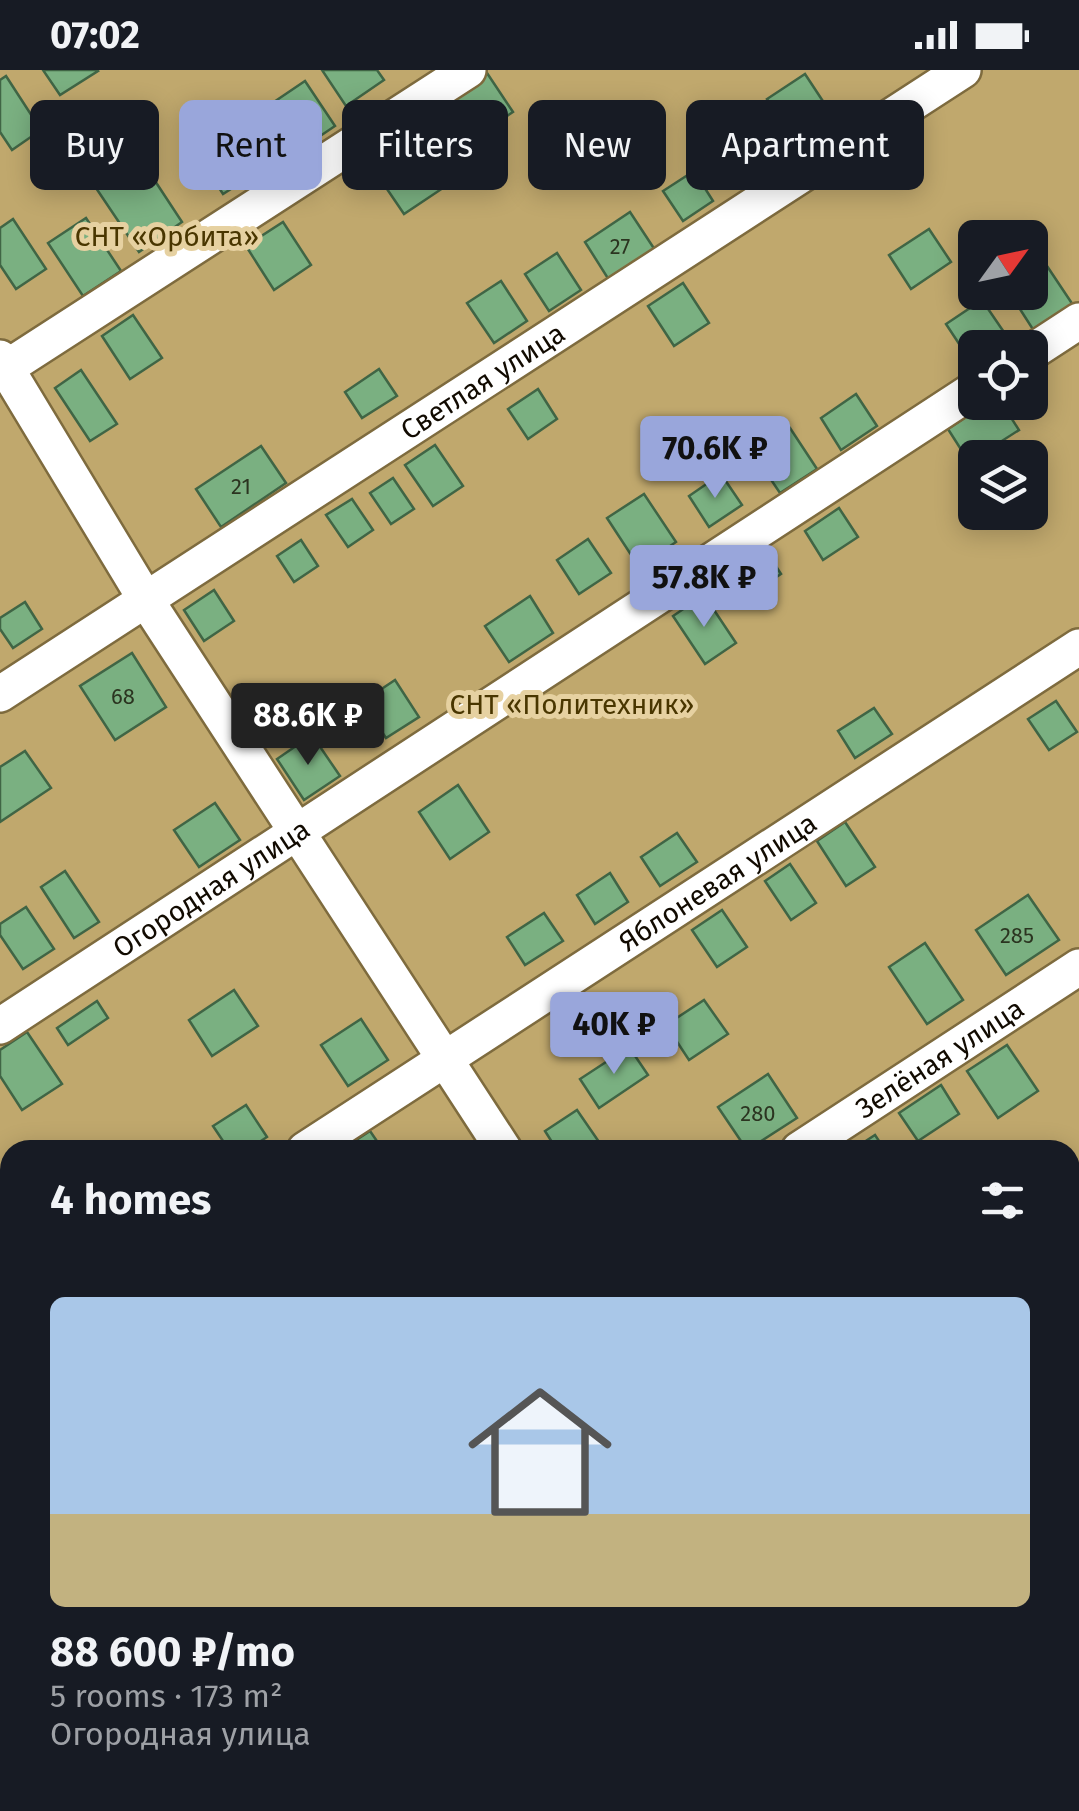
<!DOCTYPE html>
<meta charset="utf-8">
<style>
:root{--surface:#171b24;--page:#20242c;--text:#f1f3f6;--muted:#9ea1a6;--line:#363941;--accent:#99a6db}
body{margin:0;font-family:"Fira Sans",sans-serif;background:var(--page);color:var(--text);height:100vh;display:flex;flex-direction:column;font-size:38px;white-space:nowrap}
*{box-sizing:border-box;margin:0}
p{font-size:32px;color:var(--muted)}
.icon{flex:none;width:55px;height:55px;fill:none;stroke:currentColor;stroke-width:2;stroke-linecap:round;stroke-linejoin:round}
.map{position:relative;flex:1;overflow:hidden}
.side{position:absolute;left:0px;top:1070px;width:1080px;height:672px;display:flex;flex-direction:column;background:var(--surface);border-radius:30px 30px 0 0;box-shadow:0 5px 25px #0003}
.side>*{flex:none}
.guide{position:absolute;left:30px;top:30px;width:1020px;height:90px;display:flex;gap:20px}
.needle{width:65px;rotate:57deg}
.tools{position:absolute;left:958px;top:150px;display:grid;gap:20px}
.tools a{display:grid;place-items:center;width:90px;height:90px;border-radius:15px;background:var(--surface);box-shadow:0 5px 25px #0003;font-size:50px}
.price{position:absolute;translate:-50% -85px;padding:0 22px;border-radius:10px;background:var(--accent);color:#111;font-size:32px;line-height:65px;filter:drop-shadow(0 2px 5px #0008)}
.price::after{content:'';position:absolute;left:50%;top:60px;width:30px;height:22px;margin-left:-15px;background:inherit;clip-path:polygon(0 0,100% 0,50% 100%)}
.price.on{background:#222;color:#fff}
ul{padding:0;list-style:none}
li{display:grid;align-content:center;gap:20px;height:530px;padding:0 50px}
li+li{border-top:2px solid var(--line)}
li span{display:grid;place-items:center;height:310px;border-radius:15px;color:#555}
li>.icon{margin-inline-start:auto}
span .icon{width:180px;height:180px;fill:#fffc;stroke-width:1}
li b{font-size:42px}
h2{display:flex;justify-content:space-between;align-items:center;height:120px;padding:0 50px;font-size:42px}
.pill{padding:0 35px;border-radius:15px;background:var(--surface);box-shadow:0 5px 25px #0003;font-size:35px;line-height:90px}
.pill.on{background:var(--accent);color:#111}
.status{display:flex;justify-content:space-between;align-items:center;height:70px;padding:0 50px;background:var(--surface);direction:ltr}
.status svg{height:28px;fill:currentColor}
.map>svg:first-child{display:block}
.green{fill:#c0a86d;fill-rule:evenodd}
.building{fill:#7ab081;stroke:#406545;stroke-width:2.5}
.lines{fill:none;stroke-linecap:round;stroke-linejoin:round}
.street-casing{stroke:#7e6b3e;stroke-width:40}
.street{stroke:#fff;stroke-width:35}
.labels{text-anchor:middle;dominant-baseline:central;stroke-width:10;stroke-linejoin:round;paint-order:stroke}
.number-label{font-size:22px;fill:#2b3420}
.park-label{font-size:28px;fill:#493600;stroke:#e6d1a1}
.street-label{font-size:28px;fill:#110a00;stroke:#e6d1a1}
</style>
<div class="status"><b>07:02</b><svg viewBox="0 0 49 12"><path d="M0 12V9h3v3zM5 12V6h3v6zM10 12V3h3v9zM15 12V0h3v12zM26 1h20v11H26zM47 4h2v5h-2z"/></svg></div>
<div class="map">
<svg width="1079" height="1741" viewBox="0 0 1079 1741">
<rect width="100%" height="100%" fill="#e6d1a1"/>
<path class="green" d="M 0,0 L 1079,0 L 1079,1741 L 0,1741 ZM 975,168 L 1030,168 L 1030,222 L 975,222 ZM 975,278 L 1030,278 L 1030,332 L 975,332 ZM 975,388 L 1030,388 L 1030,442 L 975,442 ZM 10,1080 L 1070,1080 L 1070,1732 L 10,1732 Z"/>
<g class="building">
<path d="M 43,0 L 97,0 L 98,1 L 60,25 Z"/>
<path d="M 322,0 L 377,0 L 384,10 L 346,36 Z"/>
<path d="M 487,3 L 513,42 L 477,66 L 451,27 Z"/>
<path d="M 805,4 L 834,48 L 796,73 L 767,29 Z"/>
<path d="M 6,6 L 41,60 L 12,80 L 0,62 L 0,10 Z"/>
<path d="M 305,11 L 335,56 L 292,85 L 262,40 Z"/>
<path d="M 408,65 L 443,118 L 404,144 L 368,91 Z"/>
<path d="M 229,69 L 253,105 L 223,124 L 200,88 Z"/>
<path d="M 136,82 L 182,152 L 139,182 L 92,112 Z"/>
<path d="M 694,101 L 713,131 L 683,151 L 663,121 Z"/>
<path d="M 630,142 L 655,180 L 609,210 L 585,172 Z"/>
<path d="M 86,148 L 121,201 L 83,226 L 48,173 Z"/>
<path d="M 13,149 L 46,199 L 16,219 L 0,195 L 0,158 Z"/>
<path d="M 283,152 L 311,195 L 274,220 L 246,176 Z"/>
<path d="M 929,159 L 951,192 L 911,219 L 889,185 Z"/>
<path d="M 557,183 L 581,220 L 549,241 L 525,204 Z"/>
<path d="M 1045,193 L 1073,235 L 1034,261 L 1009,222 L 1030,222 L 1030,203 Z"/>
<path d="M 501,211 L 527,251 L 494,273 L 467,233 Z"/>
<path d="M 683,213 L 709,253 L 674,276 L 648,236 Z"/>
<path d="M 982,230 L 1010,271 L 1000,278 L 975,278 L 973,295 L 946,254 Z"/>
<path d="M 133,245 L 162,288 L 130,309 L 102,266 Z"/>
<path d="M 379,299 L 397,326 L 362,348 L 345,322 Z"/>
<path d="M 81,300 L 117,354 L 90,371 L 55,318 Z"/>
<path d="M 538,319 L 557,349 L 528,369 L 508,339 Z"/>
<path d="M 856,324 L 877,356 L 841,380 L 821,348 Z"/>
<path d="M 988,332 L 1001,332 L 1019,360 L 969,392 L 948,359 Z"/>
<path d="M 790,358 L 817,399 L 780,423 L 753,383 Z"/>
<path d="M 435,375 L 463,416 L 433,436 L 405,395 Z"/>
<path d="M 261,376 L 286,413 L 221,457 L 196,419 Z"/>
<path d="M 721,404 L 742,435 L 709,457 L 689,426 Z"/>
<path d="M 393,408 L 414,439 L 391,454 L 370,423 Z"/>
<path d="M 644,424 L 676,472 L 639,497 L 607,448 Z"/>
<path d="M 352,429 L 373,460 L 348,477 L 326,445 Z"/>
<path d="M 839,438 L 858,467 L 823,490 L 805,461 Z"/>
<path d="M 588,469 L 611,503 L 579,524 L 557,490 Z"/>
<path d="M 301,470 L 318,496 L 294,512 L 277,486 Z"/>
<path d="M 766,481 L 781,504 L 739,532 L 724,510 Z"/>
<path d="M 214,520 L 234,551 L 204,571 L 184,540 Z"/>
<path d="M 704,525 L 736,573 L 705,594 L 673,546 Z"/>
<path d="M 530,526 L 553,563 L 509,592 L 485,556 Z"/>
<path d="M 25,532 L 42,559 L 13,578 L 0,559 L 0,548 Z"/>
<path d="M 132,583 L 166,637 L 115,670 L 80,616 Z"/>
<path d="M 395,610 L 419,647 L 386,668 L 362,632 Z"/>
<path d="M 1056,631 L 1077,662 L 1049,680 L 1028,649 Z"/>
<path d="M 874,638 L 892,664 L 855,688 L 838,661 Z"/>
<path d="M 312,665 L 340,706 L 304,730 L 277,689 Z"/>
<path d="M 25,681 L 51,718 L 0,752 L 0,697 Z"/>
<path d="M 458,715 L 489,762 L 450,789 L 419,742 Z"/>
<path d="M 215,733 L 240,770 L 199,797 L 174,760 Z"/>
<path d="M 845,752 L 875,797 L 846,816 L 817,771 Z"/>
<path d="M 677,763 L 697,792 L 660,816 L 641,787 Z"/>
<path d="M 790,794 L 816,833 L 791,850 L 765,811 Z"/>
<path d="M 65,801 L 99,852 L 74,868 L 41,817 Z"/>
<path d="M 610,803 L 628,832 L 595,854 L 577,825 Z"/>
<path d="M 1028,825 L 1059,870 L 1006,905 L 976,860 Z"/>
<path d="M 26,837 L 54,879 L 23,899 L 0,865 L 0,854 Z"/>
<path d="M 722,840 L 747,877 L 717,897 L 692,860 Z"/>
<path d="M 544,843 L 563,871 L 525,895 L 507,867 Z"/>
<path d="M 925,873 L 963,930 L 927,954 L 889,897 Z"/>
<path d="M 234,920 L 258,956 L 212,986 L 189,950 Z"/>
<path d="M 704,930 L 728,964 L 689,990 L 666,955 Z"/>
<path d="M 97,931 L 108,948 L 68,975 L 57,958 Z"/>
<path d="M 361,949 L 388,990 L 348,1016 L 321,975 Z"/>
<path d="M 27,962 L 62,1014 L 22,1040 L 0,1006 L 0,980 Z"/>
<path d="M 1007,975 L 1038,1021 L 998,1048 L 967,1001 Z"/>
<path d="M 629,977 L 648,1005 L 599,1038 L 580,1009 Z"/>
<path d="M 768,1004 L 797,1048 L 747,1080 L 718,1037 Z"/>
<path d="M 941,1015 L 959,1044 L 918,1071 L 899,1043 Z"/>
<path d="M 246,1035 L 267,1067 L 247,1080 L 229,1080 L 213,1056 Z"/>
<path d="M 577,1040 L 599,1072 L 587,1080 L 557,1080 L 545,1061 Z"/>
<path d="M 370,1061 L 383,1080 L 341,1080 Z"/>
<path d="M 875,1065 L 885,1080 L 852,1080 Z"/>
<path d="M 1079,1135 L 1079,1185 L 1078,1186 L 1070,1174 L 1070,1141 Z"/>
<path d="M 1079,1251 L 1079,1294 L 1070,1280 L 1070,1257 Z"/>
<path d="M 10,1505 L 10,1550 L 0,1557 L 0,1512 Z"/>
<path d="M 1079,1573 L 1079,1614 L 1070,1600 L 1070,1579 Z"/>
<path d="M 7,1612 L 10,1665 L 0,1671 L 0,1617 Z"/>
<path d="M 10,1713 L 10,1732 L 56,1734 L 46,1741 L 7,1741 L 0,1719 Z"/>
<path d="M 658,1732 L 715,1732 L 720,1741 L 663,1741 Z"/>
<path d="M 811,1732 L 839,1732 L 845,1741 L 798,1741 Z"/>
</g>
<g class="lines">
<g class="street-casing">
<g id="street">
<path d="M 1030,283 L 1079,251"/>
<path d="M 0,288 L 146,530 L 504,1080"/>
<path d="M 0,302 L 468,0"/>
<path id="s1" d="M 0,624 L 963,0"/>
<path id="s2" d="M 0,956 L 975,319"/>
<path id="s3" d="M 305,1080 L 1079,577"/>
<path id="s4" d="M 799,1080 L 1079,897"/>
<path d="M 1070,1218 L 1079,1212"/>
<path d="M 0,1275 L 10,1268"/>
<path d="M 1070,1537 L 1079,1531"/>
<path d="M 0,1598 L 10,1592"/>
<path d="M 923,1732 L 928,1741"/>
<path d="M 270,1741 L 283,1732"/>
<path d="M 760,1741 L 773,1732"/>
</g>
</g>
<use href="#street" class="street"/>
</g>
<g class="labels">
<g class="number-label">
<text x="620" y="176">27</text>
<text x="241" y="416">21</text>
<text x="123" y="626">68</text>
<text x="1017" y="865">285</text>
<text x="758" y="1043">280</text>
</g>
<g class="park-label">
<text x="167" y="166">СНТ «Орбита»</text>
<text x="572" y="634">СНТ «Политехник»</text>
</g>
<g class="street-label">
<text stroke="none"><textPath href="#s1" startOffset="575">Светлая улица</textPath></text>
<text stroke="none"><textPath href="#s3" startOffset="492">Яблоневая улица</textPath></text>
<text stroke="none"><textPath href="#s2" startOffset="252">Огородная улица</textPath></text>
<text stroke="none"><textPath href="#s4" startOffset="168">Зелёная улица</textPath></text>
</g>
</g>
</svg>
<div class="tools">
<a><svg class="needle" viewBox="-14 -14 28 28"><path d="M0-13l5 13h-10z" fill="#e53935"/><path d="M0 13l5-13h-10z" fill="#9ea1a6"/></svg></a>
<a><svg class="icon" aria-label="locate" viewBox="0 0 24 24"><circle cx="12" cy="12" r="6"/><path d="M12 2v4M12 18v4M2 12h4M18 12h4"/></svg></a>
<a><svg class="icon" aria-label="layers" viewBox="0 0 24 24"><path d="M12 4l9 5-9 5-9-5zM3 14l9 5 9-5"/></svg></a>
</div>
<b class="price" style="left:715px;top:431px">70.6K ₽</b>
<b class="price" style="left:704px;top:560px">57.8K ₽</b>
<b class="price on" style="left:308px;top:698px">88.6K ₽</b>
<b class="price" style="left:614px;top:1007px">40K ₽</b>
<div class="guide">
<a class="pill">Buy</a>
<a class="pill on">Rent</a>
<a class="pill">Filters</a>
<a class="pill">New</a>
<a class="pill">Apartment</a>
</div>
<section class="side">
<h2>4 homes<svg class="icon" aria-label="filters" viewBox="0 0 24 24"><path d="M4 7h16M4 17h16"/><circle cx="9" cy="7" r="2"/><circle cx="15" cy="17" r="2"/></svg></h2>
<ul>
<li><span style="background:linear-gradient(#a9c7e8 70%,#c2b280 0)"><svg class="icon" aria-label="home" viewBox="0 0 24 24"><path d="M3 11l9-7 9 7M6 9v11h12V9"/></svg></span><div><b>88 600 ₽/mo</b><p>5 rooms · 173 m²</p><p>Огородная улица</p></div></li>
</ul>
</section>
</div>
